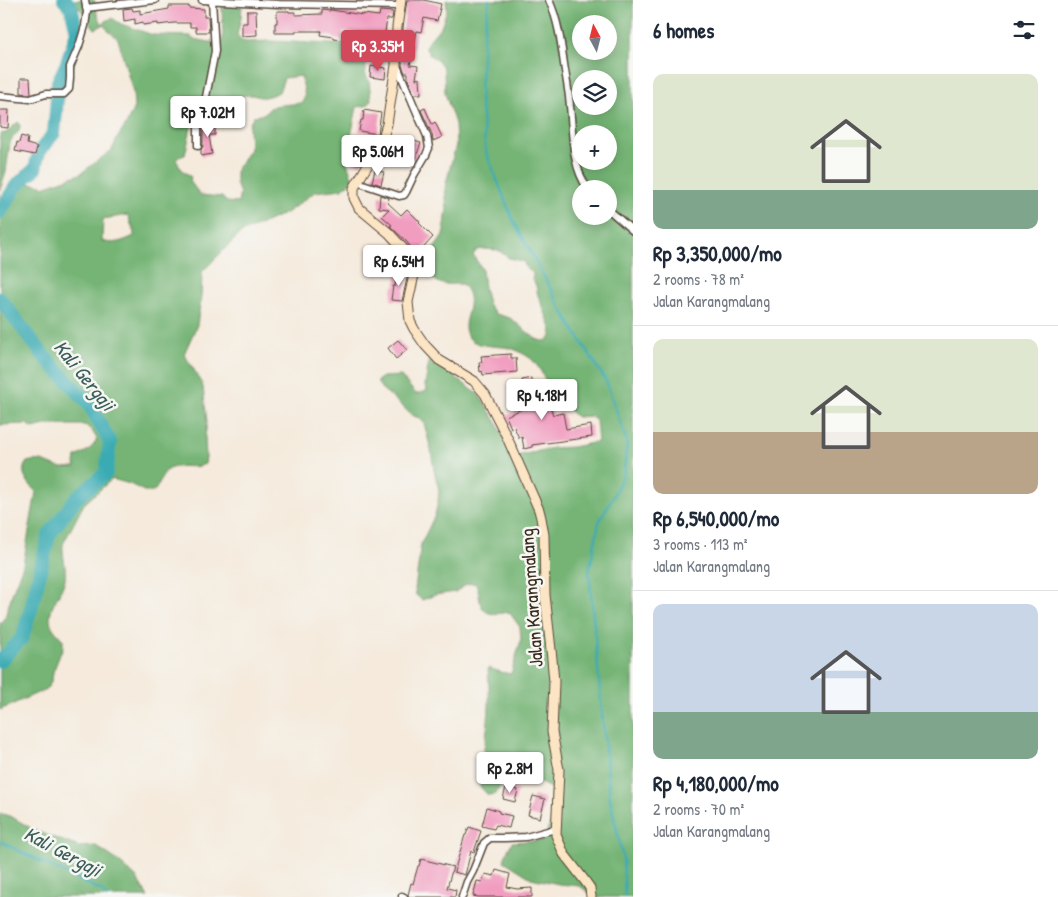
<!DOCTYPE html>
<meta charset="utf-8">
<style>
:root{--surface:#fff;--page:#f6f6f7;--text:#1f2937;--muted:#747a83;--line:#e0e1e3;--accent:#d1495b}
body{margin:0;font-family:"Patrick Hand",sans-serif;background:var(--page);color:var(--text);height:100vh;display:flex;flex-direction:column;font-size:19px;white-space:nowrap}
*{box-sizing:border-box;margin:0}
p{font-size:16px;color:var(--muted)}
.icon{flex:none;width:28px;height:28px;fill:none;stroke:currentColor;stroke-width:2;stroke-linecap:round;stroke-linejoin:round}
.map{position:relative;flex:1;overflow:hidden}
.details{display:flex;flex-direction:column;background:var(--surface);width:425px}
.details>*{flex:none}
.needle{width:32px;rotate:353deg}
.controls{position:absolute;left:572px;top:15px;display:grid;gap:10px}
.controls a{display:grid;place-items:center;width:45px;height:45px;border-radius:50%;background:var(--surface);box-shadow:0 2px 12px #0003;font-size:25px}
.price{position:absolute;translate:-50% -42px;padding:0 11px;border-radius:5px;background:#fff;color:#222;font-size:16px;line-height:32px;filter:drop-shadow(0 1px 2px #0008)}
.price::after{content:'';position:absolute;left:50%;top:30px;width:15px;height:11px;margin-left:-8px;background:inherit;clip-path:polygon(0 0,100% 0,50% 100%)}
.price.on{background:var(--accent);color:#fff}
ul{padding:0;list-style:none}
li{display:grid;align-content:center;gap:10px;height:265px;padding:0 20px}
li+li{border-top:1px solid var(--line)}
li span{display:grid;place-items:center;height:155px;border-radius:10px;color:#555}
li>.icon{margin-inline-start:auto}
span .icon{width:90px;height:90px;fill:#fffc;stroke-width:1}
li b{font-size:21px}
h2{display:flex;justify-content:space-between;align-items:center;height:60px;padding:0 20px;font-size:21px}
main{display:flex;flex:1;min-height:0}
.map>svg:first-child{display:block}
.forest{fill:#75b475;stroke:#586f4a;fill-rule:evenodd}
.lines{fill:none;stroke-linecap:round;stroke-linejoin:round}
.stream{stroke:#3aabb3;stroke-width:2.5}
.river{stroke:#3aabb3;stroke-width:14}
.building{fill:#f19dc0}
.street-casing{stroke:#57473a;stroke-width:9}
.secondary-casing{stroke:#57473a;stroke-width:11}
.street{stroke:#fff;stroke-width:6}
.secondary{stroke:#fce5c4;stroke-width:9}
.labels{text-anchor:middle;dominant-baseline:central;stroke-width:5;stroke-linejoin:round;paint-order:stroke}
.street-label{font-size:19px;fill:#3b2a1e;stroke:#f6f6f2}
.water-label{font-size:20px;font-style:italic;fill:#3b5e5a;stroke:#f6f6f2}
</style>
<main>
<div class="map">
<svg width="633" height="897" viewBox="0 0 633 897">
<rect width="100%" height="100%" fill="#f6f6f2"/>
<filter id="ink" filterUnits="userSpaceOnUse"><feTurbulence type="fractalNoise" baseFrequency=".02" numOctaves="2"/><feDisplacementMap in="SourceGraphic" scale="10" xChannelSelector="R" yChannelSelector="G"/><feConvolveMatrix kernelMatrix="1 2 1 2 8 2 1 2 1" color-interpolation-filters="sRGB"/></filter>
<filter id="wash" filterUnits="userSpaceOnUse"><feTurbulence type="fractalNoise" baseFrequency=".0096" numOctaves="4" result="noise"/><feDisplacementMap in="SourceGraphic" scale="20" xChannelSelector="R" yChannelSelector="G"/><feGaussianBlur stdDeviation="1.12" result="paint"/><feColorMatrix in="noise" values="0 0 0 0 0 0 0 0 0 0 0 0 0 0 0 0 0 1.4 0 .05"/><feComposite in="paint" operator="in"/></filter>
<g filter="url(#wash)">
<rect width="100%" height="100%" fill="#f5eadc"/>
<g class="forest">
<path d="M 71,0 L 94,0 L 95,2 L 97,14 L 103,25 L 106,21 L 112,18 L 121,24 L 153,35 L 191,36 L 192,39 L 210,42 L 222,42 L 223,39 L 222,7 L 242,6 L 241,18 L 237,35 L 242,40 L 245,42 L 271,41 L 370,46 L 375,51 L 374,58 L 367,59 C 366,66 363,75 369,80 L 371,100 C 369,107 363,106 357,107 L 346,160 L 349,168 L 353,181 L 342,189 L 315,192 L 286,213 L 241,233 L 202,272 L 201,299 L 197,325 L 184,354 L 201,381 L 203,387 L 207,422 L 205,437 L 206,457 L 205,464 C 194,470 181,463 169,469 C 161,473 160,486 153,492 L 146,492 L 130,484 L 112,479 L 84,504 L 63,544 C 62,556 67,567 65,579 C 62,594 46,609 51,624 C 53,630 59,635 63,640 L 63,647 L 53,672 L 52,679 L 49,686 L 44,690 L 0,710 L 0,624 L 5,617 L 13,591 L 23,565 L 36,492 C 29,483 18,473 27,462 C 44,457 48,466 63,468 C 67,468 72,467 76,467 L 75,464 L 76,457 C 85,452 93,449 97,439 L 91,429 L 85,425 L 45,425 L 33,428 L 27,424 L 0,425 L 0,192 L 0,197 L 5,197 L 9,190 L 16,183 L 27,183 L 42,185 L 43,187 L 80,174 L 112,150 L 118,137 L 126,125 L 134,107 L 133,92 L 118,39 L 103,25 L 95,29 L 81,10 ZM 301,76 C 310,111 301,101 274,106 C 268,108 267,113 261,115 C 260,115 254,116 253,116 L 249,126 L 250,149 L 236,170 L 236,184 L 240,193 L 238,203 L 227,202 L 222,197 L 200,195 L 190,181 L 191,177 L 189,175 L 183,171 L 176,160 L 179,157 L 185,155 L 192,123 L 202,103 C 217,100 233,96 249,95 C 254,95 256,96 260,97 C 266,98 274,94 279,92 L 284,78 ZM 128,215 L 134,233 L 134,236 C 123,241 114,245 102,241 L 103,219 Z"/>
<path d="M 446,0 L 633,0 L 633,897 L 594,897 L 580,886 L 559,884 L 531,878 L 504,861 L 506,854 L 512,842 L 544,840 L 551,821 L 551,788 L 523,775 L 506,773 L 496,794 L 488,795 L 480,787 C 480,764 486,742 488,720 C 490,702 489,685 488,668 L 501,672 L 511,674 L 521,640 L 520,627 L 509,612 C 491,615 481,616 479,595 C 478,590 478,588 475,583 L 467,584 L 455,592 L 435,595 L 422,600 L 416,595 L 415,589 L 421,544 L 435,515 L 438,502 L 439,490 L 434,470 L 431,450 L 424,423 L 420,418 L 413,416 L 403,407 L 392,397 L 381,388 L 377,381 L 383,377 L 401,376 L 416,394 L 427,391 L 425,385 L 429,361 L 436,363 L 479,395 L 496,421 L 512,457 L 553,448 L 572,447 L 598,442 L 596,421 L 591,416 L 577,417 L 574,415 C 565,406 556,396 549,386 C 544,379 541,369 535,363 C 532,358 522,353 516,350 C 503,344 478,349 469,338 C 456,322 481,303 462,284 C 439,284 440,287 425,269 L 432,251 L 441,239 L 444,232 L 447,209 L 445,187 L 456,145 L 455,124 L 445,93 L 444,70 L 441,64 L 430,55 L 426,49 L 427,43 L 442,25 L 447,9 ZM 581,24 L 609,24 L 609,51 L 581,51 ZM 581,79 L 609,79 L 609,106 L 581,106 ZM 581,134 L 609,134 L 609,161 L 581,161 ZM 581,189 L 609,189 L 609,216 L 581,216 ZM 484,249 L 498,250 L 509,258 L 524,262 L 526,268 L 533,273 L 533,276 L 532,279 C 538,286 536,291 539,298 C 544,310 550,322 552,334 L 549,340 L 543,341 L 536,339 L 510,318 L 496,314 L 491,309 L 488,303 L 484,288 L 482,269 L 473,255 L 477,250 Z"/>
<path d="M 18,122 L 20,125 L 19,131 L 14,136 L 10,142 L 6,171 L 0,190 L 0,134 L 6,133 Z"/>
<path d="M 0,813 L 12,817 L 36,831 L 79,847 L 96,846 L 118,861 L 136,877 L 148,897 L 0,897 Z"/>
</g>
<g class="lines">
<g class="stream">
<path d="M 489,0 L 483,38 L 480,99 L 486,152 L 512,218 L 566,317 L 606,381 L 627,442 L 624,473 L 613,497 L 599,522 L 589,572 L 610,799 L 623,859 L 625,897"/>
<path d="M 0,841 L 19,851 L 102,891 L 107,897"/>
</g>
<g class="river">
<path d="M 0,212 L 16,186 L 35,169 L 39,152 L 54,133 L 56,111 L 58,82 L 67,63 L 77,32 L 71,7 L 64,0"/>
<path d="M 0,299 L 44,356 L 89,404 L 110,442 L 106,473 L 76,498 L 49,535 L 31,609 L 22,638 L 0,661"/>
</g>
</g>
<g id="blocks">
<g class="building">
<path d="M 407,0 L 424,0 L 441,4 L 437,21 L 424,18 L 421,32 L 417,31 L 413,50 L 410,65 L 418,66 L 416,79 L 420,78 L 421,94 L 414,94 L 408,79 L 408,73 L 405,73 L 402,65 L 403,28 Z"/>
<path d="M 169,6 L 189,6 L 189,8 L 204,9 L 204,17 L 208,17 L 209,32 L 196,32 L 196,27 L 190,27 L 190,23 L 174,23 L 158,25 L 158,23 L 143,25 L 143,22 L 135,24 L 135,19 L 124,21 L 123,9 L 132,8 L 133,11 L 140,10 L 140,14 L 169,9 Z"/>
<path d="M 322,10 L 330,11 L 330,10 L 331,10 L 363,15 L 363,14 L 379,16 L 380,11 L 393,12 L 392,19 L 387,19 L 385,32 L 391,33 L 390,51 L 376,49 L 378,39 L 376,39 L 376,37 L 368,36 L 368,34 L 343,31 L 342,40 L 334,39 L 334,37 L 320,35 L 321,31 L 296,31 L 296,33 L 275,33 L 275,23 L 277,23 L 277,11 L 289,11 L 289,12 L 295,12 L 295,15 L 322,14 Z"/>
<path d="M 247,11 L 256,11 L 257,35 L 242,36 L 242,23 L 247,23 Z"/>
<path d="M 371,66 L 386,68 L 385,79 L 370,77 Z"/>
<path d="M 21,78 L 30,78 L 31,94 L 21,93 Z"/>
<path d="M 425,108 L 432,124 L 435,122 L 442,137 L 433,141 L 432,134 L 421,110 Z"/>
<path d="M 0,110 L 9,110 L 8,128 L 0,127 Z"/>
<path d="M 364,110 L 381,113 L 378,134 L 359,131 L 361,120 L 363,120 Z"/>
<path d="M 205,122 L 210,122 L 215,125 L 215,135 L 209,135 L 212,154 L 201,156 L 201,150 L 203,146 L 203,126 Z"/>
<path d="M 21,136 L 28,138 L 27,144 L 37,147 L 35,155 L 15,151 L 17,142 L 19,143 Z"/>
<path d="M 399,137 L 421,143 L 415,160 L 400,156 L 400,159 L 386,156 L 389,146 L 396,148 Z"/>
<path d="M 353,146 L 363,148 L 361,164 L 351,162 Z"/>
<path d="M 375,170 L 384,172 L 381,185 L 372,182 Z"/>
<path d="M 380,195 L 389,198 L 388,203 L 401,215 L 407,209 L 420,222 L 419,223 L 433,237 L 417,255 L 406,241 L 390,226 L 392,225 L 382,216 L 389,209 L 379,208 Z"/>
<path d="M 397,273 L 408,274 L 402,301 L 391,300 L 393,286 L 395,286 Z"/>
<path d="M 398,340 L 407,350 L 396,359 L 388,348 Z"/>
<path d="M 511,354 L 511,358 L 516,358 L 517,372 L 483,375 L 482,371 L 480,372 L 479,362 L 482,362 L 481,356 Z"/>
<path d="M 531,378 L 532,387 L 536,387 L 537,398 L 546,394 L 553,415 L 563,413 L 566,429 L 591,425 L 592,437 L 532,445 L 532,447 L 524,449 L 522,437 L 519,438 L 514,427 L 511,428 L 506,416 L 522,409 L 520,403 L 525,402 L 522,380 Z"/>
<path d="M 506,787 L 518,790 L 515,802 L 503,799 Z"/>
<path d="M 533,796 L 545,799 L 540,818 L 528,815 Z"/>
<path d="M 487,807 L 499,811 L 499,813 L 512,816 L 509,828 L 496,825 L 494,829 L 482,826 Z"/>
<path d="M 469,827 L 481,831 L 474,852 L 471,851 L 465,875 L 454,872 L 465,835 L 466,835 Z"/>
<path d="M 421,859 L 453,867 L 447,888 L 456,890 L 455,897 L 409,897 L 408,895 L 411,883 L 413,884 L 418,866 L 419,866 Z"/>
<path d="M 496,870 L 510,874 L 507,887 L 517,889 L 532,888 L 532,897 L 478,897 L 473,896 L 477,881 L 482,882 L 485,874 L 494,876 Z"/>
</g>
</g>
</g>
<g filter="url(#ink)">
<use href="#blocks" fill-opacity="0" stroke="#57473a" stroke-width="1"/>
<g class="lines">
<g class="street-casing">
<g id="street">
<path d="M 202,0 L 279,4 L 400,6"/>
<path d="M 212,0 L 215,51 L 203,112 L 219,122"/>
<path d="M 549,0 C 558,20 561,42 564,64 C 566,78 569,92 570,106 C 573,134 571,165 588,189"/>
<path d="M 86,8 L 155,0"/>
<path d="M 0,96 L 30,99 L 46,94 L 64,94 L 69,89 L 70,78 L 70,67 L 79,46 L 85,26 L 87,12 L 85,0"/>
<path d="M 198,146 L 198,125 L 203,112"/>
<path d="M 357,182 L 399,196 L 404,195 L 406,192 L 414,175 L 426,155 L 429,148 L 427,136 L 397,66"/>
<path d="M 609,210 L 633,231"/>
<path d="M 402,896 L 404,897"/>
<path d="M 462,897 L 467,882 L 473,871 L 484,843 L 490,838 L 505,838 L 526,837 L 555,829"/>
</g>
</g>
<g class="secondary-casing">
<path id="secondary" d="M 401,0 L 397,27 L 396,65 L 387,124 L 382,141 L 354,188 L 354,198 L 359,208 L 389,233 L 411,257 L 414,268 L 414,275 L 408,302 L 410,321 L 414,329 L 425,345 L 439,360 L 474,381 L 485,394 L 506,435 L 539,510 L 541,518 L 544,535 L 545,595 L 552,659 L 554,682 L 552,732 L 559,770 L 556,835 L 564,854 L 585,881 L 590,888 L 591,897"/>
</g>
<use href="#street" class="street"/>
<use href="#secondary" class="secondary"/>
</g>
</g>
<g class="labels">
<g class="street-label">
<text transform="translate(531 598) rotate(-94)">Jalan Karangmalang</text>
</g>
<g class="water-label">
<text transform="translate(85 375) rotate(51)">Kali Gergaji</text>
<text transform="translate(63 851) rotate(28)">Kali Gergaji</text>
</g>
</g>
</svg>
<div class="controls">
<a><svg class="needle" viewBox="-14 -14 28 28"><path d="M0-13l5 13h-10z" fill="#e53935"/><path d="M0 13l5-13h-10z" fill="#747a83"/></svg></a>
<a><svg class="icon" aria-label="layers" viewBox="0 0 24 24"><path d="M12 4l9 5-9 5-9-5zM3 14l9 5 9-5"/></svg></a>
<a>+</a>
<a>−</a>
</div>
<b class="price on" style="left:378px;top:72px">Rp 3.35M</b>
<b class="price" style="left:208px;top:138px">Rp 7.02M</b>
<b class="price" style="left:378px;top:177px">Rp 5.06M</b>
<b class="price" style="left:399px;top:287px">Rp 6.54M</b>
<b class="price" style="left:542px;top:421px">Rp 4.18M</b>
<b class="price" style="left:510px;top:794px">Rp 2.8M</b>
</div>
<section class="details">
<h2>6 homes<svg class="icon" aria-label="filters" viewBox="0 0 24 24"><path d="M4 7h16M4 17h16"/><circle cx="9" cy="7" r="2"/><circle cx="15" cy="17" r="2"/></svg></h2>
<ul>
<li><span style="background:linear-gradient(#dfe7d0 75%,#7fa58c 0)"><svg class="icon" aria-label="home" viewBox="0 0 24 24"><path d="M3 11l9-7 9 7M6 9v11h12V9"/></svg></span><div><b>Rp 3,350,000/mo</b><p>2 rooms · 78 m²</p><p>Jalan Karangmalang</p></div></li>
<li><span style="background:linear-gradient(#dfe7d0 60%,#b9a48a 0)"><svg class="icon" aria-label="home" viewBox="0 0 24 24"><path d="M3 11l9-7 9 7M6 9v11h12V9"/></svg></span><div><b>Rp 6,540,000/mo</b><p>3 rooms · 113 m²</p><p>Jalan Karangmalang</p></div></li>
<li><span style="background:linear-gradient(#c9d6e8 70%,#7fa58c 0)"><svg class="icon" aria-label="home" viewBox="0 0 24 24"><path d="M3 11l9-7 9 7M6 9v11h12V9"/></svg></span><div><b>Rp 4,180,000/mo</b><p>2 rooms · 70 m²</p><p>Jalan Karangmalang</p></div></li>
</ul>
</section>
</main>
